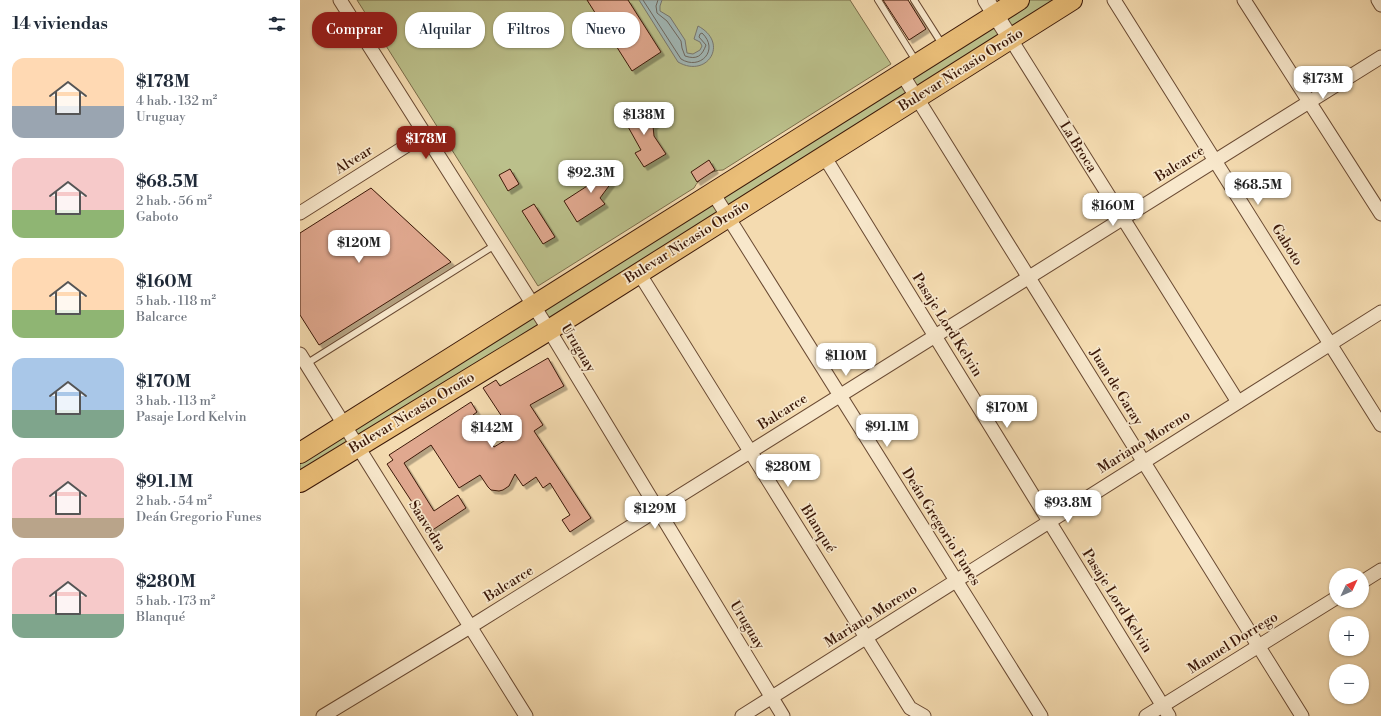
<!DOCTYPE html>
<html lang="es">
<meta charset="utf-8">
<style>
:root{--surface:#fff;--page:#f6f6f7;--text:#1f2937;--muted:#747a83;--accent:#8f2418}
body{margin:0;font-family:"Libre Bodoni",serif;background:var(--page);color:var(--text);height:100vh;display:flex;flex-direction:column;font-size:15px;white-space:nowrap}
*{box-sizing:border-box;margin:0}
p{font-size:13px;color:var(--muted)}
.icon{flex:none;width:22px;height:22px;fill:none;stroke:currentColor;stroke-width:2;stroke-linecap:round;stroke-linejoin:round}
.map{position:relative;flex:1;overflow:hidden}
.details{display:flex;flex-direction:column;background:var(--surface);width:300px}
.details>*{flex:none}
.guide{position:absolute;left:12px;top:12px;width:380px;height:36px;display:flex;gap:8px}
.needle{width:26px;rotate:46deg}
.controls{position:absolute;left:1029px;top:568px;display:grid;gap:8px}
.controls a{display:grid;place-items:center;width:40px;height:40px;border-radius:50%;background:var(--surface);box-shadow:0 1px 3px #0004;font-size:20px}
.price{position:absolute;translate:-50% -34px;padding:0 9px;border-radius:8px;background:#fff;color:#222;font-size:13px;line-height:26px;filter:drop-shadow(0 1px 2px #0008)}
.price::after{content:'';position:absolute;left:50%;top:24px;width:12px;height:9px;margin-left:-6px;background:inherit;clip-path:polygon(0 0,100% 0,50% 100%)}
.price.current{background:var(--accent);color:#fff}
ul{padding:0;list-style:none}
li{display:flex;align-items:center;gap:12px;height:100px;padding:0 12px}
li span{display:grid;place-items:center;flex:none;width:112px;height:80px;border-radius:12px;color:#555}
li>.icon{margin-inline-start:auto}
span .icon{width:48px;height:48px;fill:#fffc;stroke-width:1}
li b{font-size:17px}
h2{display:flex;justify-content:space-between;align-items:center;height:48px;padding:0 12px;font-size:17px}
.chip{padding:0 14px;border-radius:16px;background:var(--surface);box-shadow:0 1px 3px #0004;font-size:14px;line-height:36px}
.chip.current{background:var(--accent);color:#fff}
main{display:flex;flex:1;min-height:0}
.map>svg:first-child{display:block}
.grass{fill:#bbc08b;stroke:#7b6c4a}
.water{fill:#a1b8b7;stroke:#787871}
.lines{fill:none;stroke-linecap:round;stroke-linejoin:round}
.shore{stroke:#6e6860;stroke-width:1}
.building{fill:#e0a88f;stroke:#3b1808;filter:url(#shadow)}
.service-casing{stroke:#694932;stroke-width:8}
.minor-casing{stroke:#694932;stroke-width:15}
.tertiary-casing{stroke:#694932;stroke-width:18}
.primary-casing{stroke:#3b1808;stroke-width:22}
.service{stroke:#f8e8cc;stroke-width:6}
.minor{stroke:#f8e8cc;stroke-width:13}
.tertiary{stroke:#f8e8cc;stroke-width:16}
.primary{stroke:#eabe78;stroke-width:20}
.labels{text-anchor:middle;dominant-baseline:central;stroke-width:3.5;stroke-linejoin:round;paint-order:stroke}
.street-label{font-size:14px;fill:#3b1808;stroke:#f8e8cc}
</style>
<main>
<section class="details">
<h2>14 viviendas<svg class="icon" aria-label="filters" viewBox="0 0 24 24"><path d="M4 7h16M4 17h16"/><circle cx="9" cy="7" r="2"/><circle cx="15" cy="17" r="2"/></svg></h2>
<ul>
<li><span style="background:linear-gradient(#ffd9b3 60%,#9aa5b1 0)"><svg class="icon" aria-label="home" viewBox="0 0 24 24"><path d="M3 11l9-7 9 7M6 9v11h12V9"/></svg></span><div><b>$178M</b><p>4 hab. · 132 m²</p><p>Uruguay</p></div></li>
<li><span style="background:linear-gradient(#f6c9c9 65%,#8fb573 0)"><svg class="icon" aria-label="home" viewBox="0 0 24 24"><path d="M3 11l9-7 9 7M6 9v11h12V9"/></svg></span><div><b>$68.5M</b><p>2 hab. · 56 m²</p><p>Gaboto</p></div></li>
<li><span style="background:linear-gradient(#ffd9b3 65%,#8fb573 0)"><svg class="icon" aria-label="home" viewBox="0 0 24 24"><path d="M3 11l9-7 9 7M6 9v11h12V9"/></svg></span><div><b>$160M</b><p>5 hab. · 118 m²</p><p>Balcarce</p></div></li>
<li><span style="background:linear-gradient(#a9c7e8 65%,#7fa58c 0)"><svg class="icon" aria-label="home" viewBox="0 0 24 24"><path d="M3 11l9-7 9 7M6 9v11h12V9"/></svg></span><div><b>$170M</b><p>3 hab. · 113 m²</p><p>Pasaje Lord Kelvin</p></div></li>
<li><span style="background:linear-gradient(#f6c9c9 75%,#b9a48a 0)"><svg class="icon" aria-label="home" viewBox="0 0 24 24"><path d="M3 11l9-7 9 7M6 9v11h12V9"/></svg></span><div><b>$91.1M</b><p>2 hab. · 54 m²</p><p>Deán Gregorio Funes</p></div></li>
<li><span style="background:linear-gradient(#f6c9c9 70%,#7fa58c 0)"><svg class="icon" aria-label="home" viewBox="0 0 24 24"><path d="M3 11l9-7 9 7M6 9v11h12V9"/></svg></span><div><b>$280M</b><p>5 hab. · 173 m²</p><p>Blanqué</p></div></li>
</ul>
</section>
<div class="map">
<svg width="1081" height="716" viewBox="0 0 1081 716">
<defs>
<filter id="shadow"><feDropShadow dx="3.5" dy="3.5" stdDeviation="0" flood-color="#0004"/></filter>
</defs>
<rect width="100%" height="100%" fill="#f4dbb0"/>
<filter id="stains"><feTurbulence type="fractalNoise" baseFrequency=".005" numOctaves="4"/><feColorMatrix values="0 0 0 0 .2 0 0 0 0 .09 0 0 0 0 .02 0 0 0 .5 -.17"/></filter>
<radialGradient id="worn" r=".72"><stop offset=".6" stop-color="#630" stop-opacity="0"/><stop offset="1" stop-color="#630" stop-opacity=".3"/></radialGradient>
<g class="grass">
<path d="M 57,0 L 550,0 L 591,64 L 423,170 C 411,170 399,178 394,188 L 238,286 Z"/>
<path d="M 719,0 L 772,0 L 0,482 L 0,453 Z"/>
</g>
<path class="water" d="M 339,0 L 362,0 L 360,6 L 360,11 L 370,17 L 385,40 L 387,53 L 393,54 L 400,50 L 402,46 L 400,42 L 394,39 L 398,26 C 430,43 407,79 378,62 Z"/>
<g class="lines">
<path class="shore" d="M 343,0 L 381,59 C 400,71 420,50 402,33 L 400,34 L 399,37 L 406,45 C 402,56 397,60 385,56 L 382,48 L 381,41 L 367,21 L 357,13 L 356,6 L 358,0"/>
</g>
<g class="building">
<path d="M 287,0 L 328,0 L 361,52 L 332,71 Z"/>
<path d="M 583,0 L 608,0 L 626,29 L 609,40 Z"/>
<path d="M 340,106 L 345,114 L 348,112 L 356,124 L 353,126 L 354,136 L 366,154 L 344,167 L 335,153 L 341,150 L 322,116 Z"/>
<path d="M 409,160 L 415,170 L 397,182 L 391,172 Z"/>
<path d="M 300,162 L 317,175 L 300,198 L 305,204 L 277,222 L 264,201 L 298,179 L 292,174 Z"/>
<path d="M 210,169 L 219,184 L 208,191 L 199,175 Z"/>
<path d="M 71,188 L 151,262 L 19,345 L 0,315 L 0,233 Z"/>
<path d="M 234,204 L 255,237 L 243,244 L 222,211 Z"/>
<path d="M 248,358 L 264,386 L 230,405 L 243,425 L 234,431 L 291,518 L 270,532 L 262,520 L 270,515 L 250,483 L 243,488 L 236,477 L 223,486 L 215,474 L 209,486 L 203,490 L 199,491 L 191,490 L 188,487 L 180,475 L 159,488 L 131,445 L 104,463 L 134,511 L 158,495 L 166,508 L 131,531 L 87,464 L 93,460 L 89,455 L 171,402 L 177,412 L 173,415 L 194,447 L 214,435 L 183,388 L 196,380 L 200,386 Z"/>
</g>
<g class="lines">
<g class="service-casing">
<g id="service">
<path d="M 578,0 L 616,61"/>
<path d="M 614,0 L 642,44"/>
<path d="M 6,364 L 195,245"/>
</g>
</g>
<g class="minor-casing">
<g id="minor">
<path d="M 40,0 L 249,330 L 483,716"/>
<path d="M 814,0 L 1081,425"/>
<path d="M 944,0 L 1081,214"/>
<path d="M 1078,0 L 1081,5"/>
<path d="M 710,38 L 938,402"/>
<path d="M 602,74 L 1002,716"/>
<path d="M 524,156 L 869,716"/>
<path d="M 413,193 L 741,716"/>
<path d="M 0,213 L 125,134"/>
<path d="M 339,273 L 610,708 L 624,716"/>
<path d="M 0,354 L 226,716"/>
<path d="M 1062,582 L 1081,570"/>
<path d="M 23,716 L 170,627 L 1081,57"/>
<path d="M 442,716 L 1081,312"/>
<path d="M 846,716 L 1036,598"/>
</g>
</g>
<g class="tertiary-casing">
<path id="tertiary" d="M 686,0 L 710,38"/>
</g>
<g class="primary-casing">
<g id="primary">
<path d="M 0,453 L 719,0"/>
<path d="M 0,482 L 249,330 L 772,0"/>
</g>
</g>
<use href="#service" class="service"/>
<use href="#minor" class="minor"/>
<use href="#tertiary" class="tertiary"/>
<use href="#primary" class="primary"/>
</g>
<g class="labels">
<g class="street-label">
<text transform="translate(661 70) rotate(-32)">Bulevar Nicasio Oroño</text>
<text transform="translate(778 147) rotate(58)">La Broca</text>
<text transform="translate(54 160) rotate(-32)">Alvear</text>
<text transform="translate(880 164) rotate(-32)">Balcarce</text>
<text transform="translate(387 242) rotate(-32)">Bulevar Nicasio Oroño</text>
<text transform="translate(987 245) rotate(58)">Gaboto</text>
<text transform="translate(647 325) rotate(58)">Pasaje Lord Kelvin</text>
<text transform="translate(278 348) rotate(59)">Uruguay</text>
<text transform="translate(816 387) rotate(58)">Juan de Garay</text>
<text transform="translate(483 412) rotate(-32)">Balcarce</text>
<text transform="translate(112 413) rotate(-31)">Bulevar Nicasio Oroño</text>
<text transform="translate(844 442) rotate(-32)">Mariano Moreno</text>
<text transform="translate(127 526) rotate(58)">Saavedra</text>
<text transform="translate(641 527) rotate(58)">Deán Gregorio Funes</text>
<text transform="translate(518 529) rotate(58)">Blanqué</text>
<text transform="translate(209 584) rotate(-32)">Balcarce</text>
<text transform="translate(817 601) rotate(58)">Pasaje Lord Kelvin</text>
<text transform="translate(571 616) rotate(-32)">Mariano Moreno</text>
<text transform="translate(447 625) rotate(59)">Uruguay</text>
<text transform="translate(933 643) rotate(-32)">Manuel Dorrego</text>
</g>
</g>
<rect width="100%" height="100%" filter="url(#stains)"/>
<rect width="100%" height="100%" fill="url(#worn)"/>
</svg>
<div class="controls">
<a><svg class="needle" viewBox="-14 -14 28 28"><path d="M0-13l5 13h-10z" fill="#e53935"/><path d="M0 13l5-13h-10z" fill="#747a83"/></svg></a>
<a>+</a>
<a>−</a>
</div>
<b class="price" style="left:1023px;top:100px">$173M</b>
<b class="price" style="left:344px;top:136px">$138M</b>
<b class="price current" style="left:126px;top:160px">$178M</b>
<b class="price" style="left:291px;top:194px">$92.3M</b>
<b class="price" style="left:958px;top:206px">$68.5M</b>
<b class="price" style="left:813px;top:227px">$160M</b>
<b class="price" style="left:59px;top:264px">$120M</b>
<b class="price" style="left:546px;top:377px">$110M</b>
<b class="price" style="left:707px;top:429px">$170M</b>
<b class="price" style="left:587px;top:448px">$91.1M</b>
<b class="price" style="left:192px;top:449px">$142M</b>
<b class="price" style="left:488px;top:488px">$280M</b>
<b class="price" style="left:768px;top:524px">$93.8M</b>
<b class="price" style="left:355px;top:530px">$129M</b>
<div class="guide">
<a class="chip current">Comprar</a>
<a class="chip">Alquilar</a>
<a class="chip">Filtros</a>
<a class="chip">Nuevo</a>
</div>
</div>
</main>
